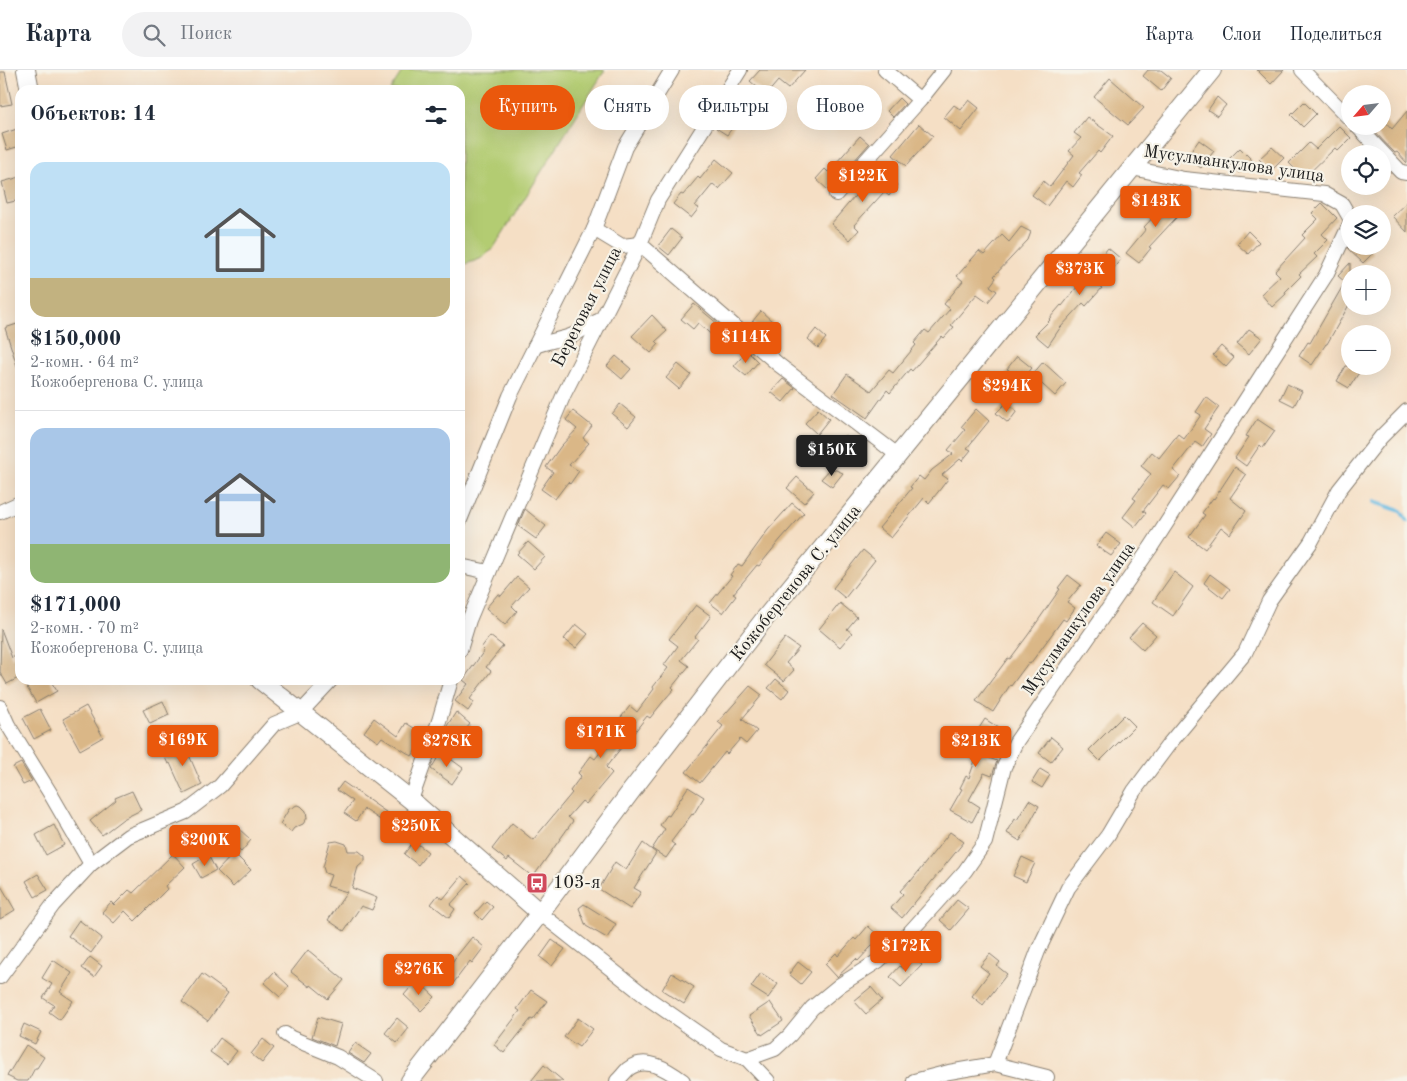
<!DOCTYPE html>
<html lang="ru">
<meta charset="utf-8">
<style>
:root{--surface:#fff;--page:#f2f2f3;--text:#1f2937;--muted:#747a83;--line:#e0e1e3;--accent:#ea580c}
body{margin:0;font-family:"Old Standard TT",serif;background:var(--page);color:var(--text);height:100vh;display:flex;flex-direction:column;font-size:19px;white-space:nowrap}
*{box-sizing:border-box;margin:0}
p{font-size:16px;color:var(--muted)}
.icon{flex:none;width:28px;height:28px;fill:none;stroke:currentColor;stroke-width:2;stroke-linecap:round;stroke-linejoin:round}
.map{position:relative;flex:1;overflow:hidden}
.panel{position:absolute;left:15px;top:15px;width:450px;height:600px;display:flex;flex-direction:column;background:var(--surface);border-radius:15px;box-shadow:0 5px 20px #0002}
.panel>*{flex:none}
.banner{position:absolute;left:480px;top:15px;width:475px;height:45px;display:flex;gap:10px}
.needle{width:32px;rotate:242deg}
.controls{position:absolute;left:1341px;top:15px;display:grid;gap:10px}
.controls a{display:grid;place-items:center;width:50px;height:50px;border-radius:50%;background:var(--surface);box-shadow:0 5px 20px #0002;font-size:25px}
.price{position:absolute;translate:-50% -42px;padding:0 11px;border-radius:5px;background:var(--accent);color:#fff;font-size:16px;line-height:32px;filter:drop-shadow(0 1px 2px #0008)}
.price::after{content:'';position:absolute;left:50%;top:30px;width:15px;height:11px;margin-left:-8px;background:inherit;clip-path:polygon(0 0,100% 0,50% 100%)}
.price.on{background:#222;color:#fff}
ul{padding:0;list-style:none}
li{display:grid;align-content:center;gap:10px;height:265px;padding:0 15px}
li+li{border-top:1px solid var(--line)}
li span{display:grid;place-items:center;height:155px;border-radius:15px;color:#555}
li>.icon{margin-inline-start:auto}
span .icon{width:90px;height:90px;fill:#fffc;stroke-width:1}
li b{font-size:21px}
h2{display:flex;justify-content:space-between;align-items:center;height:60px;padding:0 15px;font-size:21px}
.tag{padding:0 18px;border-radius:22px;background:var(--surface);box-shadow:0 5px 20px #0002;font-size:18px;line-height:45px}
.tag.on{background:var(--accent);color:#fff}
header{display:flex;align-items:center;gap:30px;box-sizing:border-box;height:70px;padding:0 25px;background:var(--surface);border-bottom:1px solid var(--line)}
header strong{font-size:24px}
nav{display:flex;gap:28px;margin-inline-start:auto;font-size:18px}
.search{width:350px;height:45px;background:var(--page);display:flex;align-items:center;gap:12px;box-sizing:border-box;padding:0 18px;border-radius:28px;color:var(--muted);font-size:19px}
.map>svg:first-child{display:block}
.green{fill:#b3cc72;stroke:#687447}
.lines{fill:none;stroke-linecap:round;stroke-linejoin:round}
.stream{stroke:#65b9e1;stroke-width:4}
.building{fill:#dab787}
.minor-casing{stroke:#887e70;stroke-width:16}
.major-casing{stroke:#887e70;stroke-width:20}
.minor{stroke:#fff;stroke-width:14}
.major{stroke:#fff;stroke-width:18}
.labels{text-anchor:middle;dominant-baseline:central;stroke-width:4.5;stroke-linejoin:round;paint-order:stroke}
.street-label{font-size:18px;fill:#1c1c1c;stroke:#f7f3e8}
.poi-label{font-size:18px;fill:#1c1c1c;stroke:#f7f3e8;text-anchor:start}
</style>
<header>
<strong>Карта</strong>
<div class="search"><svg class="icon" aria-label="search" viewBox="0 0 24 24"><circle cx="10" cy="10" r="6"/><path d="M15 15l6 6"/></svg>Поиск</div>
<nav><a>Карта</a><a>Слои</a><a>Поделиться</a></nav>
</header>
<div class="map">
<svg width="1407" height="1011" viewBox="0 0 1407 1011">
<rect width="100%" height="100%" fill="#f7f3e8"/>
<filter id="ink" filterUnits="userSpaceOnUse"><feTurbulence type="fractalNoise" baseFrequency=".02" numOctaves="2"/><feDisplacementMap in="SourceGraphic" scale="10" xChannelSelector="R" yChannelSelector="G"/><feConvolveMatrix kernelMatrix="1 2 1 2 8 2 1 2 1" color-interpolation-filters="sRGB"/></filter>
<filter id="wash" filterUnits="userSpaceOnUse"><feTurbulence type="fractalNoise" baseFrequency=".0096" numOctaves="4" result="noise"/><feDisplacementMap in="SourceGraphic" scale="20" xChannelSelector="R" yChannelSelector="G"/><feGaussianBlur stdDeviation="1.12" result="paint"/><feColorMatrix in="noise" values="0 0 0 0 0 0 0 0 0 0 0 0 0 0 0 0 0 1.4 0 .05"/><feComposite in="paint" operator="in"/></filter>
<g filter="url(#wash)">
<rect width="100%" height="100%" fill="#f5dfc5"/>
<path class="green" d="M 403,0 L 605,0 L 493,179 L 480,189 L 460,196 L 460,20 L 390,20 Z"/>
<g class="lines">
<path class="stream" d="M 1374,432 L 1401,441 L 1407,451"/>
</g>
<g id="blocks">
<g class="building">
<path d="M 760,0 L 805,0 L 788,19 L 778,11 L 766,25 L 750,11 Z"/>
<path d="M 1148,0 L 1161,0 L 1171,8 L 1161,21 L 1143,6 Z"/>
<path d="M 1257,0 L 1284,0 L 1271,14 Z"/>
<path d="M 0,2 L 5,2 L 12,34 L 0,36 Z"/>
<path d="M 1110,8 L 1144,38 L 1128,55 L 1094,27 Z"/>
<path d="M 1217,27 L 1226,35 L 1217,46 L 1208,40 Z"/>
<path d="M 737,28 L 760,44 L 754,53 L 742,45 L 727,65 L 716,58 Z"/>
<path d="M 899,28 L 905,34 L 893,47 L 887,41 Z"/>
<path d="M 969,30 L 979,38 L 961,61 L 944,47 L 954,35 L 961,40 Z"/>
<path d="M 1304,32 L 1316,44 L 1303,57 L 1291,45 Z"/>
<path d="M 1407,41 L 1407,93 L 1397,82 L 1395,83 L 1369,56 L 1382,56 L 1382,48 L 1392,59 Z"/>
<path d="M 1087,47 L 1113,66 L 1100,83 L 1098,81 L 1079,103 L 1082,105 L 1073,117 L 1066,111 L 1047,136 L 1032,125 L 1043,111 L 1050,117 L 1074,85 L 1069,81 L 1081,68 L 1074,63 Z"/>
<path d="M 919,54 L 933,66 L 906,96 L 893,85 Z"/>
<path d="M 1339,56 L 1351,68 L 1338,81 L 1335,78 L 1304,108 L 1289,93 L 1309,73 L 1316,79 Z"/>
<path d="M 17,59 L 20,67 L 20,76 L 7,80 L 2,64 Z"/>
<path d="M 860,66 L 869,74 L 828,120 L 816,109 L 825,99 L 828,102 Z"/>
<path d="M 1199,70 L 1214,81 L 1201,98 L 1187,87 Z"/>
<path d="M 1272,77 L 1284,88 L 1271,101 L 1259,89 Z"/>
<path d="M 1240,78 L 1252,90 L 1239,103 L 1227,91 Z"/>
<path d="M 716,89 L 733,103 L 719,119 L 713,114 L 695,136 L 699,138 L 691,148 L 673,134 L 681,124 L 683,125 L 698,107 L 700,109 Z"/>
<path d="M 878,100 L 897,115 L 889,126 L 884,122 L 854,155 L 859,160 L 850,170 L 831,154 L 860,120 L 855,116 L 864,106 L 870,111 Z"/>
<path d="M 20,107 L 20,130 L 7,133 L 2,112 Z"/>
<path d="M 1175,124 L 1187,136 L 1149,177 L 1151,178 L 1139,193 L 1126,183 L 1146,159 L 1144,157 Z"/>
<path d="M 1407,132 L 1407,162 L 1392,146 Z"/>
<path d="M 1322,133 L 1337,148 L 1322,164 L 1328,170 L 1314,184 L 1317,187 L 1299,204 L 1301,206 L 1285,222 L 1286,224 L 1272,237 L 1261,224 L 1280,206 L 1275,201 L 1305,168 L 1302,165 L 1318,149 L 1312,143 Z"/>
<path d="M 1021,157 L 1031,162 L 1028,170 L 994,206 L 996,208 L 990,216 L 997,221 L 988,232 L 977,224 L 951,255 L 954,257 L 944,268 L 942,266 L 912,301 L 910,299 L 890,323 L 887,320 L 867,348 L 833,324 L 847,304 L 871,321 L 889,300 L 893,303 L 916,275 L 914,273 L 925,260 L 929,263 L 950,239 L 944,234 L 963,211 L 957,206 L 979,181 L 984,185 L 1002,165 L 1009,172 Z"/>
<path d="M 671,159 L 682,168 L 669,185 L 658,176 Z"/>
<path d="M 1248,161 L 1259,172 L 1248,184 L 1237,174 Z"/>
<path d="M 1349,176 L 1366,176 L 1373,183 L 1363,193 L 1348,179 Z"/>
<path d="M 1108,178 L 1121,189 L 1099,216 L 1102,218 L 1086,236 L 1083,233 L 1060,258 L 1048,276 L 1035,265 L 1050,250 L 1049,249 L 1061,235 L 1062,236 Z"/>
<path d="M 1350,193 L 1350,233 L 1327,274 L 1326,274 L 1312,295 L 1299,286 L 1308,272 L 1310,273 L 1345,212 L 1338,206 Z"/>
<path d="M 694,234 L 731,265 L 723,275 L 698,253 L 693,259 L 681,249 Z"/>
<path d="M 761,241 L 773,252 L 764,262 L 752,252 Z"/>
<path d="M 652,245 L 667,261 L 656,271 L 659,274 L 651,283 L 632,266 Z"/>
<path d="M 20,253 L 20,298 L 18,299 L 5,258 Z"/>
<path d="M 816,259 L 826,268 L 818,278 L 808,269 Z"/>
<path d="M 1249,259 L 1262,268 L 1249,284 L 1237,274 Z"/>
<path d="M 1221,276 L 1234,288 L 1226,297 L 1213,285 Z"/>
<path d="M 747,281 L 758,292 L 746,306 L 734,296 Z"/>
<path d="M 616,286 L 631,299 L 622,309 L 607,296 Z"/>
<path d="M 1017,286 L 1032,298 L 1007,328 L 995,318 L 1009,300 L 1007,299 Z"/>
<path d="M 1043,292 L 1066,313 L 1055,326 L 1032,305 Z"/>
<path d="M 678,294 L 691,305 L 679,319 L 666,308 Z"/>
<path d="M 1346,296 L 1351,296 L 1360,301 L 1349,318 L 1337,311 Z"/>
<path d="M 783,309 L 795,318 L 783,332 L 771,322 Z"/>
<path d="M 1287,314 L 1302,321 L 1294,336 L 1280,329 Z"/>
<path d="M 1206,327 L 1219,337 L 1204,359 L 1211,364 L 1202,377 L 1195,372 L 1173,400 L 1180,406 L 1169,419 L 1163,415 L 1143,441 L 1146,443 L 1135,457 L 1123,447 L 1136,430 L 1133,428 L 1151,404 L 1141,396 L 1152,382 L 1159,388 L 1178,364 L 1184,369 L 1201,345 L 1196,342 Z"/>
<path d="M 1006,333 L 1017,341 L 1008,353 L 996,343 Z"/>
<path d="M 620,334 L 636,347 L 628,357 L 612,344 Z"/>
<path d="M 818,339 L 829,349 L 817,364 L 805,353 Z"/>
<path d="M 976,339 L 989,351 L 967,378 L 971,380 L 962,391 L 960,389 L 942,405 L 948,409 L 938,422 L 929,433 L 924,428 L 891,468 L 879,458 L 912,418 L 910,417 L 919,406 L 924,410 L 932,400 L 953,384 L 948,380 L 965,360 L 961,357 Z"/>
<path d="M 573,341 L 592,356 L 583,368 L 589,373 L 569,395 L 579,401 L 570,414 L 568,412 L 555,429 L 541,419 L 553,402 L 546,397 L 561,376 L 577,359 L 566,350 Z"/>
<path d="M 1257,349 L 1275,361 L 1263,378 L 1260,375 L 1246,396 L 1235,388 L 1249,367 L 1246,366 Z"/>
<path d="M 845,365 L 858,377 L 846,391 L 833,379 Z"/>
<path d="M 1235,397 L 1246,405 L 1230,428 L 1246,441 L 1230,464 L 1221,457 L 1205,479 L 1189,467 L 1205,445 L 1202,443 L 1213,428 L 1214,429 Z"/>
<path d="M 831,398 L 843,403 L 832,417 L 821,409 Z"/>
<path d="M 797,407 L 814,422 L 804,433 L 787,418 Z"/>
<path d="M 792,433 L 804,443 L 780,470 L 759,496 L 757,495 L 733,524 L 736,526 L 723,543 L 710,533 L 732,506 L 730,505 L 738,494 L 742,496 L 768,460 Z"/>
<path d="M 525,439 L 546,456 L 536,469 L 518,456 Z"/>
<path d="M 1106,463 L 1121,474 L 1111,486 L 1096,476 Z"/>
<path d="M 528,472 L 545,487 L 534,499 L 517,484 Z"/>
<path d="M 863,480 L 875,490 L 845,528 L 833,518 Z"/>
<path d="M 1174,502 L 1193,517 L 1173,546 L 1153,532 Z"/>
<path d="M 1210,504 L 1230,519 L 1223,528 L 1204,513 Z"/>
<path d="M 1068,505 L 1081,515 L 1067,532 L 1075,538 L 1066,551 L 1063,549 L 1030,594 L 1028,593 L 1011,616 L 1010,615 L 993,642 L 976,631 L 1008,588 L 1010,589 L 1028,565 L 1060,519 L 1058,518 Z"/>
<path d="M 517,507 L 529,517 L 512,536 L 517,541 L 505,555 L 486,538 L 498,524 L 501,526 Z"/>
<path d="M 840,533 L 857,547 L 847,559 L 852,563 L 840,577 L 819,559 Z"/>
<path d="M 696,535 L 711,546 L 695,567 L 698,569 L 681,590 L 689,596 L 672,617 L 674,619 L 666,628 L 650,648 L 647,646 L 630,668 L 633,671 L 621,678 L 606,697 L 612,703 L 586,734 L 582,731 L 568,747 L 573,751 L 533,807 L 509,788 L 507,791 L 492,779 L 512,753 L 533,770 L 572,723 L 570,721 L 581,706 L 578,703 L 591,686 L 595,689 L 610,670 L 626,657 L 618,651 L 630,636 L 637,642 L 654,619 L 653,617 L 668,598 L 664,595 L 678,576 L 669,569 Z"/>
<path d="M 1142,553 L 1156,565 L 1143,580 L 1129,567 Z"/>
<path d="M 576,554 L 588,564 L 576,578 L 564,569 Z"/>
<path d="M 1,559 L 12,588 L 17,585 L 20,590 L 20,607 L 7,614 L 0,602 Z"/>
<path d="M 490,566 L 503,576 L 486,597 L 491,601 L 470,629 L 474,632 L 468,641 L 455,631 L 468,614 L 463,610 L 484,581 L 481,578 Z"/>
<path d="M 785,568 L 799,578 L 786,593 L 794,600 L 784,611 L 764,595 Z"/>
<path d="M 776,609 L 789,620 L 782,629 L 768,618 Z"/>
<path d="M 32,610 L 50,610 L 57,621 L 36,633 L 25,614 Z"/>
<path d="M 750,616 L 762,625 L 742,649 L 757,661 L 746,674 L 740,669 L 727,684 L 725,682 L 700,713 L 686,702 L 723,656 L 718,652 Z"/>
<path d="M 163,631 L 169,645 L 150,654 L 143,640 Z"/>
<path d="M 86,636 L 103,667 L 80,680 L 63,649 Z"/>
<path d="M 40,639 L 51,660 L 34,669 L 23,648 Z"/>
<path d="M 456,642 L 470,654 L 460,667 L 447,656 Z"/>
<path d="M 1124,645 L 1135,656 L 1100,691 L 1089,680 Z"/>
<path d="M 374,648 L 398,666 L 406,653 L 425,665 L 412,686 L 382,667 L 378,672 L 364,662 Z"/>
<path d="M 985,649 L 1002,660 L 986,687 L 997,691 L 992,706 L 984,703 L 969,730 L 980,737 L 972,752 L 950,740 L 962,719 L 960,718 L 966,706 L 969,708 L 978,682 L 959,670 L 965,660 L 974,666 Z"/>
<path d="M 1051,667 L 1063,677 L 1051,692 L 1039,683 Z"/>
<path d="M 183,671 L 202,715 L 184,724 L 170,693 L 168,694 L 162,681 Z"/>
<path d="M 441,682 L 463,698 L 452,714 L 431,699 Z"/>
<path d="M 21,693 L 32,711 L 23,715 L 13,697 Z"/>
<path d="M 1040,699 L 1050,705 L 1042,718 L 1032,712 Z"/>
<path d="M 343,712 L 393,747 L 388,755 L 364,739 L 356,751 L 344,743 L 353,731 L 337,720 Z"/>
<path d="M 688,717 L 704,727 L 693,745 L 692,744 L 671,772 L 675,775 L 666,788 L 652,779 L 665,759 L 660,755 L 667,745 L 669,746 Z"/>
<path d="M 132,721 L 141,740 L 123,749 L 102,765 L 90,751 L 116,730 L 115,728 Z"/>
<path d="M 1029,730 L 1039,736 L 1020,771 L 1007,763 L 1015,749 L 1017,750 Z"/>
<path d="M 297,735 L 301,736 L 306,741 L 307,748 L 303,754 L 294,758 L 291,762 L 280,754 L 289,739 Z"/>
<path d="M 54,755 L 64,775 L 46,785 L 36,765 Z"/>
<path d="M 238,758 L 251,770 L 241,782 L 227,770 Z"/>
<path d="M 950,762 L 964,772 L 902,848 L 891,838 L 903,824 L 900,821 L 910,810 L 911,811 Z"/>
<path d="M 337,771 L 346,774 L 348,781 L 359,781 L 365,786 L 365,791 L 358,797 L 352,818 L 377,828 L 372,840 L 361,836 L 344,861 L 328,850 L 347,822 L 327,816 L 331,805 L 325,803 L 323,797 L 330,772 Z"/>
<path d="M 414,771 L 428,782 L 418,795 L 404,784 Z"/>
<path d="M 643,773 L 656,783 L 634,818 L 641,822 L 630,839 L 599,819 L 615,792 L 626,800 Z"/>
<path d="M 234,783 L 251,800 L 233,817 L 217,801 Z"/>
<path d="M 173,784 L 185,797 L 165,816 L 167,819 L 135,851 L 125,841 L 114,853 L 102,842 L 111,832 L 114,835 L 129,820 L 133,823 Z"/>
<path d="M 208,785 L 216,800 L 201,808 L 193,794 Z"/>
<path d="M 1022,787 L 1035,793 L 1026,812 L 1013,806 Z"/>
<path d="M 38,804 L 48,820 L 35,827 L 26,811 Z"/>
<path d="M 462,806 L 470,813 L 450,835 L 455,839 L 449,848 L 431,834 L 438,825 L 443,829 Z"/>
<path d="M 0,814 L 15,840 L 0,849 Z"/>
<path d="M 957,830 L 969,839 L 951,860 L 940,850 Z"/>
<path d="M 486,831 L 493,837 L 482,850 L 475,843 Z"/>
<path d="M 584,834 L 616,854 L 607,868 L 586,856 L 579,838 Z"/>
<path d="M 79,850 L 102,868 L 91,883 L 68,866 Z"/>
<path d="M 868,856 L 880,867 L 858,891 L 856,889 L 837,907 L 825,894 L 836,883 L 838,886 L 854,868 L 856,870 Z"/>
<path d="M 472,867 L 484,877 L 472,893 L 470,891 L 452,915 L 435,902 L 446,888 L 452,892 Z"/>
<path d="M 552,870 L 565,879 L 552,896 L 540,887 Z"/>
<path d="M 308,880 L 344,910 L 328,929 L 311,915 L 310,917 L 291,902 Z"/>
<path d="M 990,884 L 1000,892 L 997,896 L 1007,904 L 983,935 L 972,926 L 989,903 L 980,896 Z"/>
<path d="M 90,887 L 102,896 L 94,907 L 82,898 Z"/>
<path d="M 914,888 L 922,895 L 901,917 L 890,907 L 900,896 L 904,899 Z"/>
<path d="M 53,890 L 72,903 L 60,922 L 73,931 L 60,950 L 49,942 L 54,935 L 43,928 L 52,914 L 42,908 Z"/>
<path d="M 798,892 L 811,902 L 801,914 L 789,904 Z"/>
<path d="M 274,902 L 289,916 L 280,927 L 264,913 Z"/>
<path d="M 672,903 L 694,917 L 684,934 L 662,920 Z"/>
<path d="M 761,903 L 778,914 L 768,928 L 751,917 Z"/>
<path d="M 202,904 L 228,923 L 208,951 L 182,932 Z"/>
<path d="M 417,910 L 435,927 L 421,941 L 404,925 Z"/>
<path d="M 871,917 L 882,930 L 866,944 L 854,931 Z"/>
<path d="M 531,920 L 547,931 L 533,950 L 531,949 L 504,983 L 494,975 L 520,941 L 517,939 Z"/>
<path d="M 770,932 L 783,951 L 762,965 L 749,946 Z"/>
<path d="M 318,947 L 341,954 L 335,976 L 312,967 Z"/>
<path d="M 397,948 L 409,958 L 397,973 L 385,963 Z"/>
<path d="M 578,948 L 593,959 L 579,977 L 564,967 Z"/>
<path d="M 24,954 L 41,962 L 35,974 L 19,966 Z"/>
<path d="M 220,968 L 237,981 L 227,994 L 210,982 Z"/>
<path d="M 263,969 L 274,978 L 262,993 L 251,984 Z"/>
<path d="M 355,973 L 371,984 L 364,993 L 348,983 Z"/>
<path d="M 26,975 L 44,987 L 37,998 L 35,998 L 28,1011 L 17,1011 L 7,1006 Z"/>
<path d="M 544,995 L 563,1011 L 531,1011 Z"/>
</g>
</g>
</g>
<g filter="url(#ink)">
<use href="#blocks" fill-opacity="0" stroke="#887e70" stroke-width="1"/>
<g class="lines">
<g class="minor-casing">
<g id="minor">
<path d="M 885,0 L 920,30"/>
<path d="M 1302,0 L 1350,49"/>
<path d="M 1357,56 L 1401,102 L 1407,103"/>
<path d="M 1132,98 L 1184,109 L 1324,124 L 1342,134 L 1350,148"/>
<path d="M 836,124 L 920,30 L 944,0"/>
<path d="M 594,159 L 622,176 L 640,174 L 779,295 L 899,386"/>
<path d="M 535,276 C 547,271 561,270 573,265 C 583,260 591,253 601,250"/>
<path d="M 0,442 L 20,433"/>
<path d="M 460,450 L 510,326 L 594,159 L 625,77 L 672,0"/>
<path d="M 460,496 L 489,502"/>
<path d="M 460,580 L 469,550 L 564,324 L 640,174 L 658,130 L 740,0"/>
<path d="M 0,637 L 8,655 L 50,723 L 91,794"/>
<path d="M 411,730 L 439,651 L 451,610"/>
<path d="M 540,843 L 649,929 L 721,979 L 747,989 L 768,1011"/>
<path d="M 0,907 L 53,835 L 91,794 L 128,766 L 186,742 L 220,716 L 274,654 L 300,643 L 331,610"/>
<path d="M 285,964 L 291,968 L 338,987 L 376,1011"/>
<path d="M 747,989 L 775,979 L 790,965 L 812,938 L 840,915 L 878,891 L 910,862 L 965,801 L 985,772 L 1004,697 L 1016,672 L 1151,477 L 1326,205 L 1350,154"/>
<path d="M 995,994 L 1038,881 L 1068,818 L 1108,765 L 1134,721 L 1169,674 L 1245,583 L 1269,531 L 1311,472 L 1339,420 L 1381,367 L 1407,341"/>
<path d="M 617,1011 C 621,1007 624,1003 628,999 C 646,985 668,1000 683,1011"/>
<path d="M 914,1011 L 949,1002 L 995,994 L 1047,1007"/>
</g>
</g>
<g class="major-casing">
<g id="major">
<path d="M 26,0 L 30,20"/>
<path d="M 260,610 L 411,730 L 540,843"/>
<path d="M 410,1011 L 540,843 L 632,720 L 762,552 L 1212,0"/>
</g>
</g>
<use href="#minor" class="minor"/>
<use href="#major" class="major"/>
</g>
</g>
<defs>
<g id="bus-square" transform="scale(1.125)"><rect x="-9" y="-9" width="18" height="18" rx="4" fill="#d1495b" stroke="#f7f3e8"/><path d="M-5-6H5V4H4V6H2V4H-2V6H-4V4H-5ZM-3.5-4V0h7V-4ZM-3.5 1.2v1.5H-2V1.2ZM2 1.2v1.5H3.5V1.2Z" fill="#fff"/></g>
</defs>
<g fill-rule="evenodd">
<use href="#bus-square" x="537" y="813"/>
</g>
<g class="labels">
<g class="street-label">
<text transform="translate(1234 94) rotate(8)">Мусулманкулова улица</text>
<text transform="translate(587 237) rotate(-63)">Береговая улица</text>
<text transform="translate(796 513) rotate(-51)">Кожобергенова С. улица</text>
<text transform="translate(1079 549) rotate(-55)">Мусулманкулова улица</text>
</g>
<g class="poi-label">
<text x="553" y="813">103-я</text>
</g>
</g>
</svg>
<div class="controls">
<a><svg class="needle" viewBox="-14 -14 28 28"><path d="M0-13l5 13h-10z" fill="#e53935"/><path d="M0 13l5-13h-10z" fill="#747a83"/></svg></a>
<a><svg class="icon" aria-label="locate" viewBox="0 0 24 24"><circle cx="12" cy="12" r="6"/><path d="M12 2v4M12 18v4M2 12h4M18 12h4"/></svg></a>
<a><svg class="icon" aria-label="layers" viewBox="0 0 24 24"><path d="M12 4l9 5-9 5-9-5zM3 14l9 5 9-5"/></svg></a>
<a>+</a>
<a>−</a>
</div>
<b class="price" style="left:863px;top:133px">$122K</b>
<b class="price" style="left:1156px;top:158px">$143K</b>
<b class="price" style="left:1080px;top:226px">$373K</b>
<b class="price" style="left:746px;top:294px">$114K</b>
<b class="price" style="left:1007px;top:343px">$294K</b>
<b class="price on" style="left:832px;top:407px">$150K</b>
<b class="price" style="left:601px;top:689px">$171K</b>
<b class="price" style="left:183px;top:697px">$169K</b>
<b class="price" style="left:447px;top:698px">$278K</b>
<b class="price" style="left:976px;top:698px">$213K</b>
<b class="price" style="left:416px;top:783px">$250K</b>
<b class="price" style="left:205px;top:797px">$200K</b>
<b class="price" style="left:906px;top:903px">$172K</b>
<b class="price" style="left:419px;top:926px">$276K</b>
<div class="banner">
<a class="tag on">Купить</a>
<a class="tag">Снять</a>
<a class="tag">Фильтры</a>
<a class="tag">Новое</a>
</div>
<section class="panel">
<h2>Объектов: 14<svg class="icon" aria-label="filters" viewBox="0 0 24 24"><path d="M4 7h16M4 17h16"/><circle cx="9" cy="7" r="2"/><circle cx="15" cy="17" r="2"/></svg></h2>
<ul>
<li><span style="background:linear-gradient(#bfe0f5 75%,#c2b280 0)"><svg class="icon" aria-label="home" viewBox="0 0 24 24"><path d="M3 11l9-7 9 7M6 9v11h12V9"/></svg></span><div><b>$150,000</b><p>2-комн. · 64 m²</p><p>Кожобергенова С. улица</p></div></li>
<li><span style="background:linear-gradient(#a9c7e8 75%,#8fb573 0)"><svg class="icon" aria-label="home" viewBox="0 0 24 24"><path d="M3 11l9-7 9 7M6 9v11h12V9"/></svg></span><div><b>$171,000</b><p>2-комн. · 70 m²</p><p>Кожобергенова С. улица</p></div></li>
</ul>
</section>
</div>
